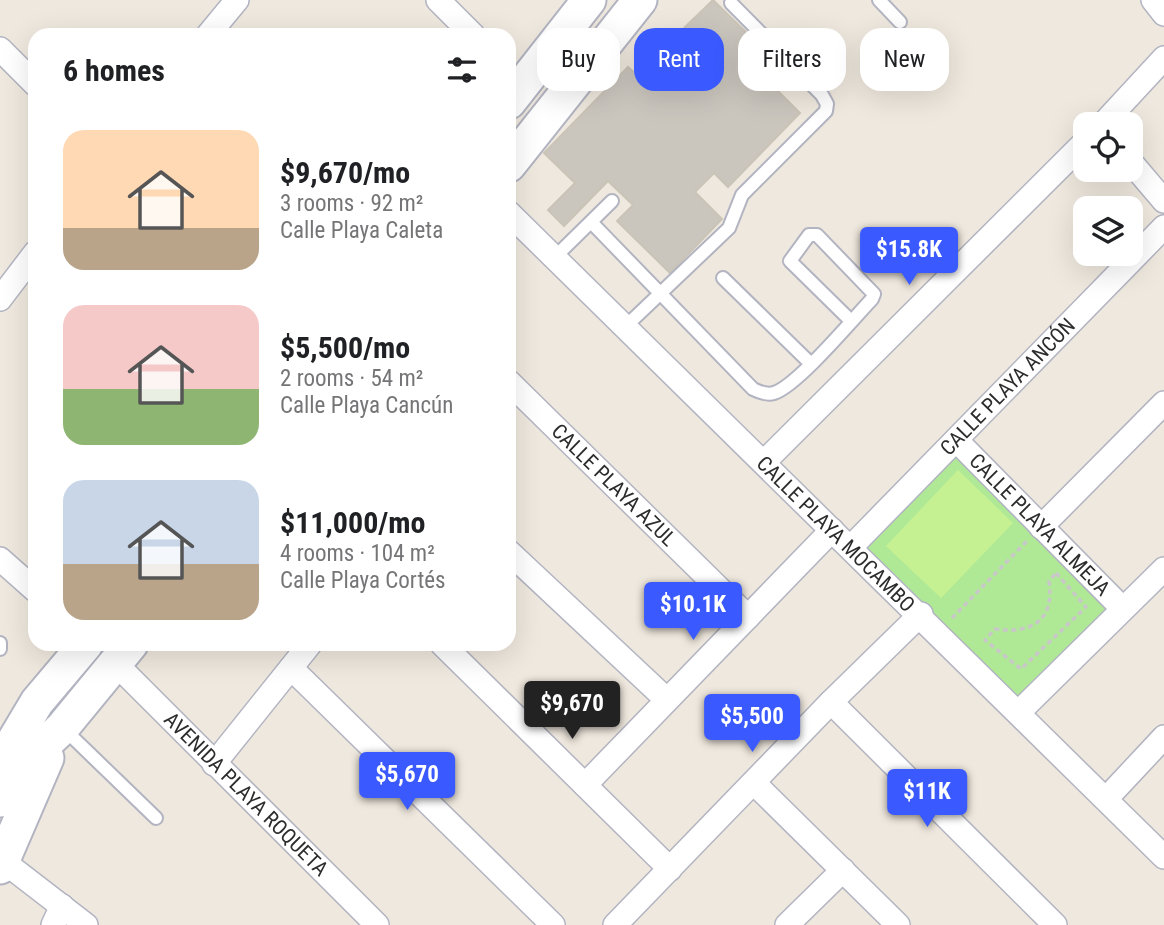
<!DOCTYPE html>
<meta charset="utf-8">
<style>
:root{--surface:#fff;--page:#f6f6f6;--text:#202124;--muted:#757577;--accent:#3a5aff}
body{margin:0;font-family:"Roboto Condensed",sans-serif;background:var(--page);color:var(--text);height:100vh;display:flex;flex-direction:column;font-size:26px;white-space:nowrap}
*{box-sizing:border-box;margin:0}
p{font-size:23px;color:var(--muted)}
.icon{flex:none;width:38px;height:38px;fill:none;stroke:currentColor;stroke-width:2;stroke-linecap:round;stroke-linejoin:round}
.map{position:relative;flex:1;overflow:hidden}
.details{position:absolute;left:28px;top:28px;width:488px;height:623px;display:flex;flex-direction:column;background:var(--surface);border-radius:21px;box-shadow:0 7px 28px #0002}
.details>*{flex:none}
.banner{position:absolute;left:537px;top:28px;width:522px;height:63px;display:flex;gap:14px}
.controls{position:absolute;left:1073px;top:112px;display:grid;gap:14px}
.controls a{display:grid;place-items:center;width:70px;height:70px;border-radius:14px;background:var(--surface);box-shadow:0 7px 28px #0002;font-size:35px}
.price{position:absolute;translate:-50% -60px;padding:0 16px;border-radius:7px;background:var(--accent);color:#fff;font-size:23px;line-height:46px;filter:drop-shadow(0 2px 4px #0008)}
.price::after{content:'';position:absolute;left:50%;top:42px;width:21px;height:16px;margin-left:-10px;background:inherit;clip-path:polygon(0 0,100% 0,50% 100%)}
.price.active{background:#222;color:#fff}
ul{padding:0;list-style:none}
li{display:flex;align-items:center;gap:21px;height:175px;padding:0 35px}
li span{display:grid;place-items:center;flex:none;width:196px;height:140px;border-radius:21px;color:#555}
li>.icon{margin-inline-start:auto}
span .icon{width:84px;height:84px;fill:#fffc;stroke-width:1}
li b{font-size:30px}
h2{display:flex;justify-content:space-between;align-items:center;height:84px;padding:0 35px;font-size:30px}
.tag{padding:0 24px;border-radius:21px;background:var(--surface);box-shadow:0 7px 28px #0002;font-size:24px;line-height:63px}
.tag.active{background:var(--accent);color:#fff}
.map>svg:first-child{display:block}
.green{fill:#b0e996}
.pitch{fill:#c6f192}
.building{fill:#cac5bd;stroke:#cac4b7;stroke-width:2}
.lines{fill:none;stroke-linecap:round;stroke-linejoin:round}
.lane-casing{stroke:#b2b4c1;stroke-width:16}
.street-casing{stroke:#b2b4c1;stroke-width:26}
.secondary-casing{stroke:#b2b4c1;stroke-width:37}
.path{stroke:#c8c8c8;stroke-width:3.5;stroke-dasharray:5 3.5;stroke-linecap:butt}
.lane{stroke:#fff;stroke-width:12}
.street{stroke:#fff;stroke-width:23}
.secondary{stroke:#fff;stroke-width:33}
.labels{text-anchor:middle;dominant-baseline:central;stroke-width:6;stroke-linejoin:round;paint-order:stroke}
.street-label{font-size:21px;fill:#2c2c2c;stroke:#fff}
</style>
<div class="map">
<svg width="1164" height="925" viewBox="0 0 1164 925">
<rect width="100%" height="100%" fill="#efe8de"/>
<path class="green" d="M 954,447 L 1120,609 L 1019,704 L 857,547 Z"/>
<path class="pitch" d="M 958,470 L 1013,523 L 941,598 L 886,546 Z"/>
<path class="building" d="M 713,0 L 788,73 L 774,87 L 800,113 L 728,187 L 714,173 L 695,192 L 722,219 L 670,273 L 617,221 L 633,205 L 608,181 L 564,226 L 548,210 L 575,183 L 544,153 L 628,67 L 637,75 L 652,60 L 673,61 L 694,40 L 683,29 Z"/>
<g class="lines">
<g class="lane-casing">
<g id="lane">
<path d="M 879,0 L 900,22"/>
<path d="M 591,222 L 753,389 C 759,392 767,395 774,393 C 797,386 853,319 872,299 L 874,294 L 817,235 L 809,235 L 790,261 L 851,321"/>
<path d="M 555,257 L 612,201"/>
<path d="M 723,278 L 810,363"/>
<path d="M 625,327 L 729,228 L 742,195 L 826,111 L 827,104 L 822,95 L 731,3"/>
<path d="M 0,643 L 0,649"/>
<path d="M 63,728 L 156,818"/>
</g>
</g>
<g class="street-casing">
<g id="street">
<path d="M 438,0 L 473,35"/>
<path d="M 1153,0 L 1164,14"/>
<path d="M 208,35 L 237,0"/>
<path d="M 0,49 L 35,84"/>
<path d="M 1103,124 L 1164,58"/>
<path d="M 1130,161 L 1164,201"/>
<path id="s1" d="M 509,213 L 1164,857"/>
<path d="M 0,299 L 35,253"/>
<path id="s2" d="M 509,382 L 748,617"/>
<path id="s3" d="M 956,440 L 1123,609"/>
<path d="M 764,462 L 1085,142"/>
<path d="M 1041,527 L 1164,403"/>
<path id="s4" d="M 851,547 L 1164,227"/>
<path d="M 509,552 L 667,700"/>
<path d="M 0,559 L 35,590"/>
<path d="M 442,644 L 670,869"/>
<path id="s5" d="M 116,664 L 377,925"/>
<path d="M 291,668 L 553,925"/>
<path d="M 831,702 L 1055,925"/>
<path d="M 1019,712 L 1164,569"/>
<path d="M 214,764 L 310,644"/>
<path d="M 754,783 L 898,925"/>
<path d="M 585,785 L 832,530"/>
<path d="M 1106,799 L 1164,737"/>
<path d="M 3,861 L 86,925"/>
<path d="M 53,925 L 62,906"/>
<path d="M 615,925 L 831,702 L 921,614"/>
<path d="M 787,925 L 843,870"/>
</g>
</g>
<g class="secondary-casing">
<g id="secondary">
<path d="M 509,102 L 589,0"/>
<path d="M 509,165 L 640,0"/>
<path d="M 0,764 L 37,702 L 86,644"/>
<path d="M 0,800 L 27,761 L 62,728 L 131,644"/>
<path d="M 0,867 L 47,758"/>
</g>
</g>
<g class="path">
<path d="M 1056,573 L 1086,607 L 1021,669 L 985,640 L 995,629 C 1031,634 1055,621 1049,581 Z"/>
<path d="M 952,618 L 1027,541"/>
</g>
<use href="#lane" class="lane"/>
<use href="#street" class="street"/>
<use href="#secondary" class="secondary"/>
</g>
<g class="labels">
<g class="street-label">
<text stroke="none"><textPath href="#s4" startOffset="224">CALLE PLAYA ANCÓN</textPath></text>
<text stroke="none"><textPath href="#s2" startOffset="147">CALLE PLAYA AZUL</textPath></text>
<text stroke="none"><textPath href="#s3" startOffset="119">CALLE PLAYA ALMEJA</textPath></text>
<text stroke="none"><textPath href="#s1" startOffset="458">CALLE PLAYA MOCAMBO</textPath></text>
<text stroke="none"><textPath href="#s5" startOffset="184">AVENIDA PLAYA ROQUETA</textPath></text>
</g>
</g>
</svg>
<div class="controls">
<a><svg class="icon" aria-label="locate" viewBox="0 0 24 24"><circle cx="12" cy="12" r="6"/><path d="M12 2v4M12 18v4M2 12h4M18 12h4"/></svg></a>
<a><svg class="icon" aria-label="layers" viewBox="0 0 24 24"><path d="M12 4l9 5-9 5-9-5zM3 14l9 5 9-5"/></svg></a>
</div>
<b class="price" style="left:909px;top:287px">$15.8K</b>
<b class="price" style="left:693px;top:642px">$10.1K</b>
<b class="price active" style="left:572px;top:741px">$9,670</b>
<b class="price" style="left:752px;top:754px">$5,500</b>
<b class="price" style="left:407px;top:812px">$5,670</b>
<b class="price" style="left:927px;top:829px">$11K</b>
<div class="banner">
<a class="tag">Buy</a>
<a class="tag active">Rent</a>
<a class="tag">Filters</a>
<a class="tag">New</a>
</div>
<section class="details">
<h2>6 homes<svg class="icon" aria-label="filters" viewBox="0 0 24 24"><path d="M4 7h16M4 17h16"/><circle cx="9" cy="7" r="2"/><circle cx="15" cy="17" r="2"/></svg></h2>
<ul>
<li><span style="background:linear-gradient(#ffd9b3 70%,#b9a48a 0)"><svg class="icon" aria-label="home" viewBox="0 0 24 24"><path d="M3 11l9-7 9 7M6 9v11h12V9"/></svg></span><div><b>$9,670/mo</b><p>3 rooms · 92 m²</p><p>Calle Playa Caleta</p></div></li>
<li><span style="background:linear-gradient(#f6c9c9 60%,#8fb573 0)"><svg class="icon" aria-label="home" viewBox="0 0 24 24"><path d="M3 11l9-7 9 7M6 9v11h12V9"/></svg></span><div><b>$5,500/mo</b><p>2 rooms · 54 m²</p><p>Calle Playa Cancún</p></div></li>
<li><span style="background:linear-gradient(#c9d6e8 60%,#b9a48a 0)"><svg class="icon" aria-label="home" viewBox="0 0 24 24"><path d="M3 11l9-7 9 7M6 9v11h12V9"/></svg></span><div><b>$11,000/mo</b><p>4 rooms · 104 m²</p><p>Calle Playa Cortés</p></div></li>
</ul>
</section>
</div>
